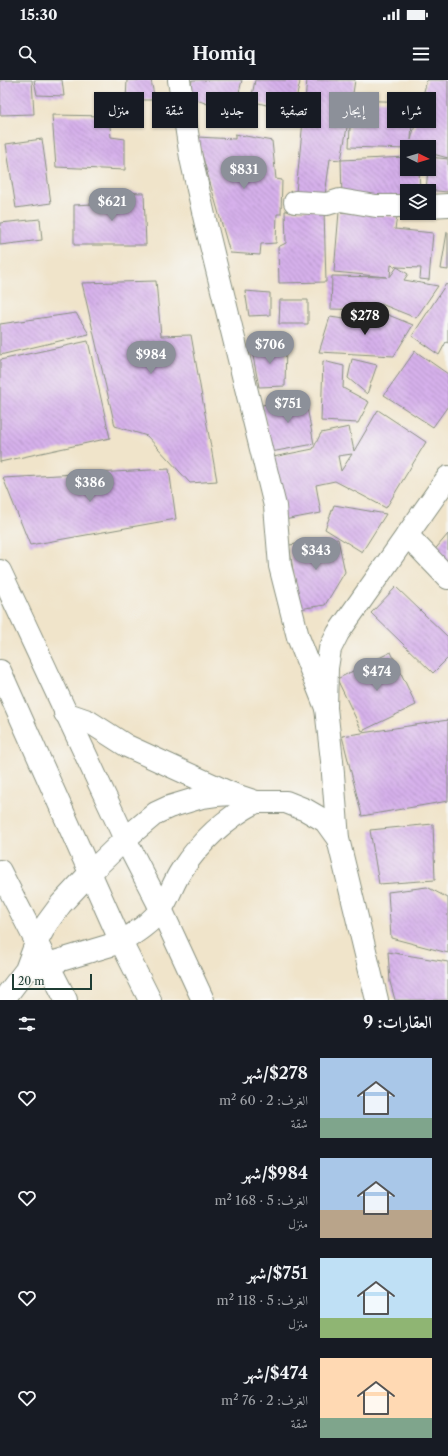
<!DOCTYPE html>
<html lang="ar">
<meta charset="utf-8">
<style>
:root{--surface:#171b24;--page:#20242c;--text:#f1f3f6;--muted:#9ea1a6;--accent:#8c9099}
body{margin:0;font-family:"Libre Caslon Text",Amiri,serif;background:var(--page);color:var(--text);direction:rtl;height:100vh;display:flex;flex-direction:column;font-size:15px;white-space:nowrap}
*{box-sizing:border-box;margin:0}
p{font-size:13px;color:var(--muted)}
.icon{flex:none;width:22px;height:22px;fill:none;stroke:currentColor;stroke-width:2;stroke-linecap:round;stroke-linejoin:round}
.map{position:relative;height:920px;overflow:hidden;direction:ltr}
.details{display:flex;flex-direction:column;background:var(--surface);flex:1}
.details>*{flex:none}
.banner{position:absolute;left:12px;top:12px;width:424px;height:36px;direction:rtl;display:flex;gap:8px}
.needle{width:26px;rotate:95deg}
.controls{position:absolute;left:400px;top:60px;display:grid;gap:8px}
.controls a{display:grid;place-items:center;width:36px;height:36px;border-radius:0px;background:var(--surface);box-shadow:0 1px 3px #0004;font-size:20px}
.scale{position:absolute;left:12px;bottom:10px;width:80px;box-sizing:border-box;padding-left:4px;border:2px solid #1f3d34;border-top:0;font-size:11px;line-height:14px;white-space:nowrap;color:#1f3d34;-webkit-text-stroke:3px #f6f6f2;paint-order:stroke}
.price{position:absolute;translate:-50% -34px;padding:0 9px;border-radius:14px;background:var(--accent);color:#fff;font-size:13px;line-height:26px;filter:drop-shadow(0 1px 2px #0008)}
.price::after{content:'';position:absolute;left:50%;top:24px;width:12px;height:9px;margin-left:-6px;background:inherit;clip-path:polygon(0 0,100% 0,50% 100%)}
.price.active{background:#222;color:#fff}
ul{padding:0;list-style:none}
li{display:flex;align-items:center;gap:12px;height:100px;padding:0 16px}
li span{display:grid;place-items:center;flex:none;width:112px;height:80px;border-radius:0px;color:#555}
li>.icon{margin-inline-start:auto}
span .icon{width:48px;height:48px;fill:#fffc;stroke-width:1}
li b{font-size:17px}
h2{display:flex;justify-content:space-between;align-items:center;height:48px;padding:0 16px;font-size:17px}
.chip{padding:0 14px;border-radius:0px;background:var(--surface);box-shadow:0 1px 3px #0004;font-size:14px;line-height:36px}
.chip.active{background:var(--accent);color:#fff}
.status{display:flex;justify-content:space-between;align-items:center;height:28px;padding:0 20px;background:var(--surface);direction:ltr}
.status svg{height:11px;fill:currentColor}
header{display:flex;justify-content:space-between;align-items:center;height:52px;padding:0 16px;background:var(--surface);font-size:18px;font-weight:700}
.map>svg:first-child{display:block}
.building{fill:url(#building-back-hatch);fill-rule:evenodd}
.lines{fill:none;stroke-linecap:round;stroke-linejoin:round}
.street-casing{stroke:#88907f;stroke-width:24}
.secondary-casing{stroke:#88907f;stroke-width:24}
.highway-casing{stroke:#88907f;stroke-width:24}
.street{stroke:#fff;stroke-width:22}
.secondary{stroke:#fff;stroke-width:22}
.highway{stroke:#fff;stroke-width:22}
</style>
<div class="status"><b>15:30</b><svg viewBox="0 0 49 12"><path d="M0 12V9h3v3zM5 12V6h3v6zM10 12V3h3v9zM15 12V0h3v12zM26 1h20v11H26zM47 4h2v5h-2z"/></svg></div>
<header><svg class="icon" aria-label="menu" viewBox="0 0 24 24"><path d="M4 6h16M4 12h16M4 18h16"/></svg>Homiq<svg class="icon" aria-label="search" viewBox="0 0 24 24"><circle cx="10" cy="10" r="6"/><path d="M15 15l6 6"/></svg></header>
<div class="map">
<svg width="448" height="920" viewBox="0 0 448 920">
<defs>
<pattern id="building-back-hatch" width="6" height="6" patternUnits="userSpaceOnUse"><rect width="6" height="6" fill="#d6b0eb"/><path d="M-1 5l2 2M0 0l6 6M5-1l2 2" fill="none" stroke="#ad90bf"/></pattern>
</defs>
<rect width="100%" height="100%" fill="#f6f6f2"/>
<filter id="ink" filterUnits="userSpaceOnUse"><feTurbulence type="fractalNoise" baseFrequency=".025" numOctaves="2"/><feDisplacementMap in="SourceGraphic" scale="8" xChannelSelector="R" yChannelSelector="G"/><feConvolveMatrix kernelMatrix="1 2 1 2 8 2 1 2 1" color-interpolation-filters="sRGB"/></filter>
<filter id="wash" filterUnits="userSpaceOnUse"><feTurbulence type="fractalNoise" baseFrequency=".012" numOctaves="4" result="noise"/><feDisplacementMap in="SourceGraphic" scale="16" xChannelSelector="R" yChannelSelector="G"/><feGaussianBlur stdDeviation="0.9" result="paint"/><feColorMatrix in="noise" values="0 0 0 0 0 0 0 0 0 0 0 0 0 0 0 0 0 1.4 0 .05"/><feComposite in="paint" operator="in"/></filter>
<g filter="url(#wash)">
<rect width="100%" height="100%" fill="#f0e4ca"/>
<g id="blocks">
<g class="building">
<path d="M 0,0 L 32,0 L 34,34 L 0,35 Z"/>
<path d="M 34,0 L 62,0 L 64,16 L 37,15 Z"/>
<path d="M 127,0 L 151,0 L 155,20 L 126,20 Z"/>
<path d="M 192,0 L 242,0 L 234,34 L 189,17 Z"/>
<path d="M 255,0 L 295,0 L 300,2 L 293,32 L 251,21 Z"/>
<path d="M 307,0 L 355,0 L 352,20 L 413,22 L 411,60 L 427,0 L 448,0 L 448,78 L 429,73 L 429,67 L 407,67 L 407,69 L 349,67 L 351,26 L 341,80 L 407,77 L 407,89 L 419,89 L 420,111 L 407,111 L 407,116 L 342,119 L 341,80 L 330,79 L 325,115 L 295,122 Z"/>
<path d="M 52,35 L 109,36 L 111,57 L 125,59 L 125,90 L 56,87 Z"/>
<path d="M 235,54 L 272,61 L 276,99 L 282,100 L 281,134 L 277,134 L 276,163 L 261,164 L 260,175 L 230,173 L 197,57 L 235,59 Z"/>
<path d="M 42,59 L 51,123 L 16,128 L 6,64 Z"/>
<path d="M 429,77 L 448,79 L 448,112 L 426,110 L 428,89 L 429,89 Z"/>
<path d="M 112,112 L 144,113 L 146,165 L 74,165 L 74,125 L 111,123 Z"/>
<path d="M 324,130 L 326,202 L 279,203 L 278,167 L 286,163 L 285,131 Z"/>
<path d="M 339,132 L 397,137 L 395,149 L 433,153 L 429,200 L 420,199 L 421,188 L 397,187 L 391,185 L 390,197 L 397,187 L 408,194 L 404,200 L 438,206 L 416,238 L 381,224 L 368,230 L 331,229 L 332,196 L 387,197 L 334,192 Z"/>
<path d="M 40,139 L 42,160 L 0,165 L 0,143 Z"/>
<path d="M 447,152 L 448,152 L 448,190 L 441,189 Z"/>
<path d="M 156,201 L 161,256 L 191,255 L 217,401 L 190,403 L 147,356 L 115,346 L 82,203 Z"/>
<path d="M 446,204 L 448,205 L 448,263 L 446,262 L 439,275 L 412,256 Z"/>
<path d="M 245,211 L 270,213 L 270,235 L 249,236 Z"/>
<path d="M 280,220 L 308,220 L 308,244 L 279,244 Z"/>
<path d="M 76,233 L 89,254 L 0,275 L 0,244 Z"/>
<path d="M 386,234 L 413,245 L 394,276 L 319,272 L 330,237 L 358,241 Z"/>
<path d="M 88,261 L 110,358 L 0,382 L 0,280 Z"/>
<path d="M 251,266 L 286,266 L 285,306 L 259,307 Z"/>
<path d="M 415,271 L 448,294 L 448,326 L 433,347 L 384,315 Z"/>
<path d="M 352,279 L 377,285 L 367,314 L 348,298 Z"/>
<path d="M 323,281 L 344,286 L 343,308 L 369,322 L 358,343 L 321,341 Z"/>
<path d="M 305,317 L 314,364 L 271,372 L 262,325 Z"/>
<path d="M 378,330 L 426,362 L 386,428 L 335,401 L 316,405 L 321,433 L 284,440 L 273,377 L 313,369 L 321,353 L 349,347 L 354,371 ZM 352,374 L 341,391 L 338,376 Z"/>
<path d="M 169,389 L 176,439 L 30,465 L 3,398 Z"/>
<path d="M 334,425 L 386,434 L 362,472 L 325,449 Z"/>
<path d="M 448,454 L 448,485 L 432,473 Z"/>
<path d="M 338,459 L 345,492 L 325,525 L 299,529 L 289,465 Z"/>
<path d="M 396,507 L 448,557 L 448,578 L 433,593 L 371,533 Z"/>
<path d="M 391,572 L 416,625 L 362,651 L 337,599 Z"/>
<path d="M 448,640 L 448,721 L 362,736 L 342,656 Z"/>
<path d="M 433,744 L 435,800 L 379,804 L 370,750 Z"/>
<path d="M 427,807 L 448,818 L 448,873 L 391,858 L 388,812 Z"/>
<path d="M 388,872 L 448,882 L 448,920 L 395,920 L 390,902 Z"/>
</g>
</g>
</g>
<g filter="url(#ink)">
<use href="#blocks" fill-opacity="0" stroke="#88907f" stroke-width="1"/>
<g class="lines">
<g class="street-casing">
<g id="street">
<path d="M 179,0 L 191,78 L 207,149 L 275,426 L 280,486 L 298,557 L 326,628"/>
<path d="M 295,122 L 327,124 L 340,120 L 376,126 L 407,126"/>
<path d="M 429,126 L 448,125"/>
<path d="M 407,455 L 448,498"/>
<path d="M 338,759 L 332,681 L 326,628 L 327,588 L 330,569 L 338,553 L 448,397"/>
<path d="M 31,889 L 121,862"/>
<path d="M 3,920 L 26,890 L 36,863 L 47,843 L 61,824 L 90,793"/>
</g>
</g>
<g class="secondary-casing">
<g id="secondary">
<path d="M 0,791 L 66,920"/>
<path d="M 90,793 L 125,759 L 156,733 L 169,727 L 202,717 L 216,715 L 232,714 L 256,722 L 286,722 L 306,730 L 325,741 L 338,759 L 377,920"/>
<path d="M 121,862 C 135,853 151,843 161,829 C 169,818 173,803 181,791 C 200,762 226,738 256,722"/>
</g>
</g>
<g class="highway-casing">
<g id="highway">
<path d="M 0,491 L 125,759 L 161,829 L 203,920"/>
<path d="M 0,591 L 121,862 L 150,920"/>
<path d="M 65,633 L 88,641 L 127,666 L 232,714"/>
</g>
</g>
<use href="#street" class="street"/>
<use href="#secondary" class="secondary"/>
<use href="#highway" class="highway"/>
</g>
</g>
</svg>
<div class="controls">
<a><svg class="needle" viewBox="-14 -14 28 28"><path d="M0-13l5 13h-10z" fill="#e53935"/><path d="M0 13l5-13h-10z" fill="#9ea1a6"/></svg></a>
<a><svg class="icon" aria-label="layers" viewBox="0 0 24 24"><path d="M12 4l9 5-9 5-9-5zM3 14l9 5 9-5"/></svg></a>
</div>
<div class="scale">20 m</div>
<b class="price" style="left:244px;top:110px">$831</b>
<b class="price" style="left:112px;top:142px">$621</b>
<b class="price active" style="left:365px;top:256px">$278</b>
<b class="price" style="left:270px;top:285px">$706</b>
<b class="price" style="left:151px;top:295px">$984</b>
<b class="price" style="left:288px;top:344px">$751</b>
<b class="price" style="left:90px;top:423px">$386</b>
<b class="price" style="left:316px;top:491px">$343</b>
<b class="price" style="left:377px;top:612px">$474</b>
<div class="banner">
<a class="chip">شراء</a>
<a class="chip active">إيجار</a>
<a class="chip">تصفية</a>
<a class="chip">جديد</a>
<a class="chip">شقة</a>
<a class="chip">منزل</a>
</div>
</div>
<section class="details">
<h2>العقارات: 9<svg class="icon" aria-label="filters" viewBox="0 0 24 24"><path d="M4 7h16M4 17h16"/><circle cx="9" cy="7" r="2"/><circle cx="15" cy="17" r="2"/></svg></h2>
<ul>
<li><span style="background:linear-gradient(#a9c7e8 75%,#7fa58c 0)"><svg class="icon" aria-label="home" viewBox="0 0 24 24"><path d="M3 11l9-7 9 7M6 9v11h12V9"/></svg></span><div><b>$278/شهر</b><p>الغرف: 2 · 60 m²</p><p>شقة</p></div><svg class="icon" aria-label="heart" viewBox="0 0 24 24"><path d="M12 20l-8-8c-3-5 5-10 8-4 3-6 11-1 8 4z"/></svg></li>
<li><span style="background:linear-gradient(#a9c7e8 65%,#b9a48a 0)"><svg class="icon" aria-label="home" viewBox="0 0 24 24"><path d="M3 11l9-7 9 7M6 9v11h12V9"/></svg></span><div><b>$984/شهر</b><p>الغرف: 5 · 168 m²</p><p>منزل</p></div><svg class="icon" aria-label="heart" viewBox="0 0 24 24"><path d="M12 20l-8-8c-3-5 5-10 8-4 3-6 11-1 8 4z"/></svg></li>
<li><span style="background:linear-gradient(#bfe0f5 75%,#8fb573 0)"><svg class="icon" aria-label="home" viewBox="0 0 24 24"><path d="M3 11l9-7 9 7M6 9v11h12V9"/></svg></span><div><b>$751/شهر</b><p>الغرف: 5 · 118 m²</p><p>منزل</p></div><svg class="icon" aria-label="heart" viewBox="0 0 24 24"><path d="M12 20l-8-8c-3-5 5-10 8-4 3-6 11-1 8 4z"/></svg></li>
<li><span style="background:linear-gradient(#ffd9b3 75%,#7fa58c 0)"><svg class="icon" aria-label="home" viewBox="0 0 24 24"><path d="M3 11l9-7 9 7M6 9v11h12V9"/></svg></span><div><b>$474/شهر</b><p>الغرف: 2 · 76 m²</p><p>شقة</p></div><svg class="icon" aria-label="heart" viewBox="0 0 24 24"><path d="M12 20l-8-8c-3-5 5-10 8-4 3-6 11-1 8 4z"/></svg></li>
</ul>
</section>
